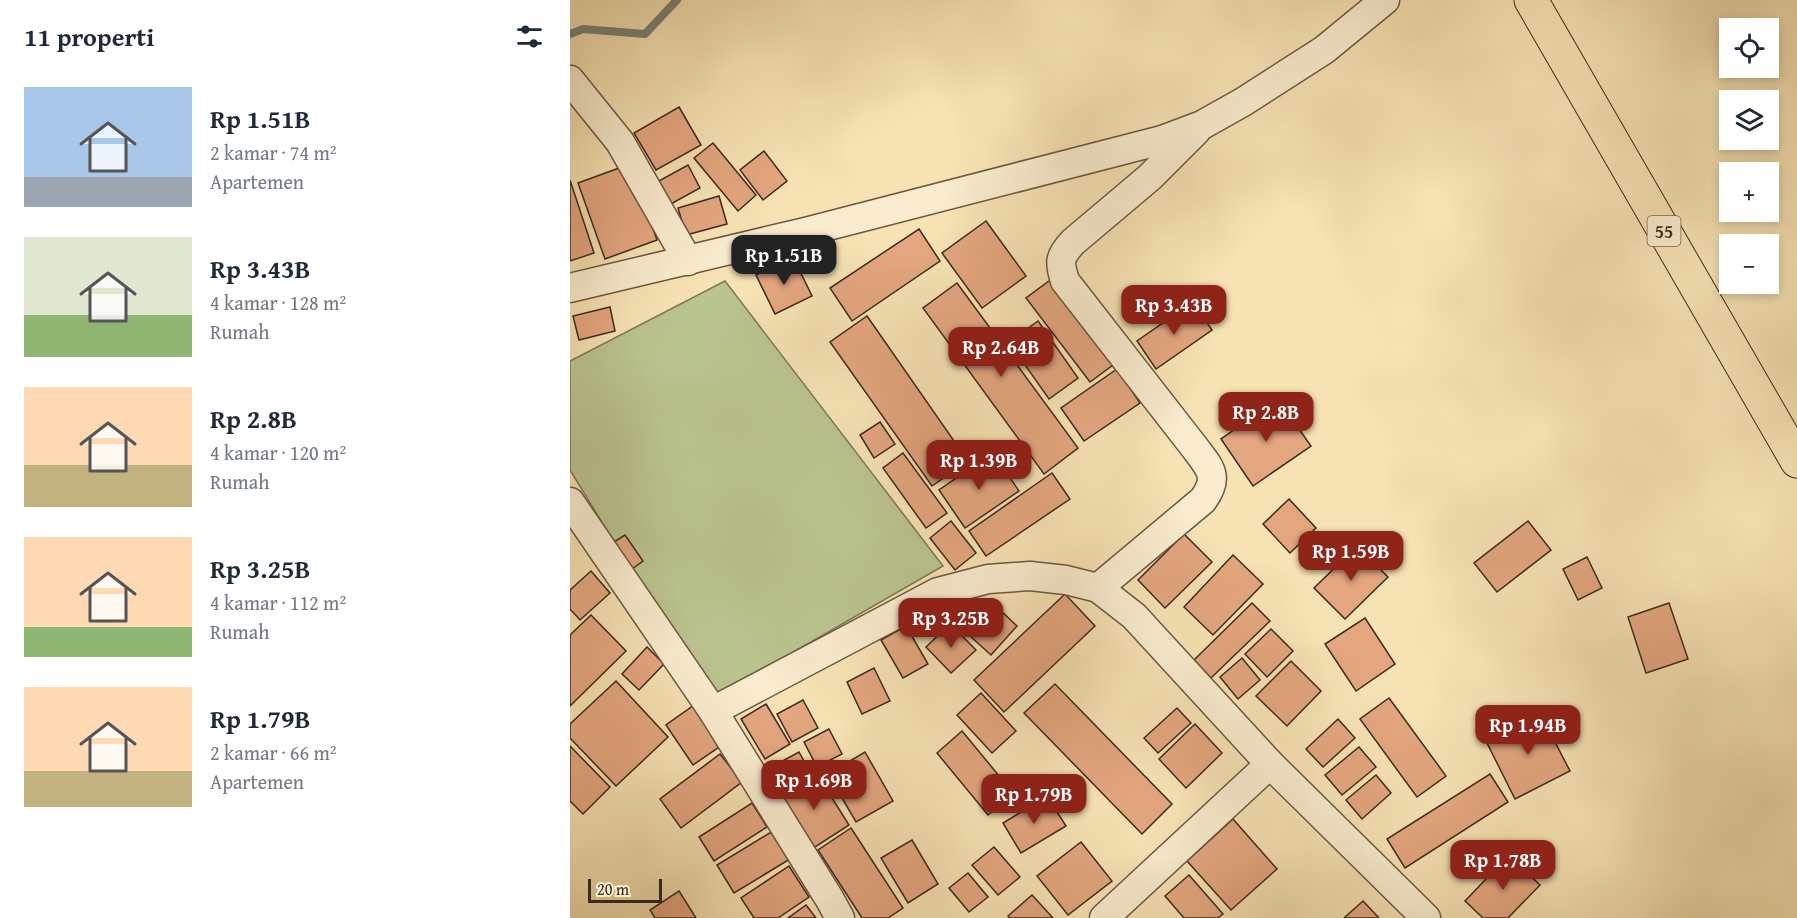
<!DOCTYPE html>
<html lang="id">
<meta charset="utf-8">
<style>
:root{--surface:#fff;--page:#f6f6f7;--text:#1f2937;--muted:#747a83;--accent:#8f2418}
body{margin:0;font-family:"Gentium Book Plus",serif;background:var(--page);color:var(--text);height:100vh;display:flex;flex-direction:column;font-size:22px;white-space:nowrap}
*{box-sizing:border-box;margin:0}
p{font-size:20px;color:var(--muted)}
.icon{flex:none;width:33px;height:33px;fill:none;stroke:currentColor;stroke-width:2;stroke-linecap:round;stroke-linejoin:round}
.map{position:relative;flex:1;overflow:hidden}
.sheet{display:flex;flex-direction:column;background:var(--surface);width:570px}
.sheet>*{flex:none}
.fabs{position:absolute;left:1149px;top:18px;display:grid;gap:12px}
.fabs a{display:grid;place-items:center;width:60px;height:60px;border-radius:0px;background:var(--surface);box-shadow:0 3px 9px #0003;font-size:30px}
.scale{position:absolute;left:18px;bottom:15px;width:74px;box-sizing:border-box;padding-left:6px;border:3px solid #3d2a1d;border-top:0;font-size:16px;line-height:21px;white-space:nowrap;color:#3d2a1d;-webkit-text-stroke:4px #f9ecce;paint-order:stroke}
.price{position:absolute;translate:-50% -51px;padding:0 14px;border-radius:12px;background:var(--accent);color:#fff;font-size:20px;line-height:39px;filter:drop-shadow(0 2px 3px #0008)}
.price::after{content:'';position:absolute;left:50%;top:36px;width:18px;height:14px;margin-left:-9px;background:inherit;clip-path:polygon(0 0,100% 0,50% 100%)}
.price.active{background:#222;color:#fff}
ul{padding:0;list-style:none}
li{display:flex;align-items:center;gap:18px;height:150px;padding:0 24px}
li span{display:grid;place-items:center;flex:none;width:168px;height:120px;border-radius:0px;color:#555}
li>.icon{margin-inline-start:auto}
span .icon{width:72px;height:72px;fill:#fffc;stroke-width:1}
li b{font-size:26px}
h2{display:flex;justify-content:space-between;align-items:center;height:72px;padding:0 24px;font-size:26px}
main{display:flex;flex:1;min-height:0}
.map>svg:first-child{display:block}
.green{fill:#bac48f;stroke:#7c7756;stroke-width:1.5}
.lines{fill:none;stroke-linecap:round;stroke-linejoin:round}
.stream{stroke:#788279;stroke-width:8}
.building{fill:#e3a67f;stroke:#3d2a1d;stroke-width:1.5}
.minor-casing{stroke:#6b5842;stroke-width:31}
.trunk-casing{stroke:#3d2a1d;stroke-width:35}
.minor{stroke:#f9ecce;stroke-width:28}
.trunk{stroke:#f6e2b3;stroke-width:33}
.labels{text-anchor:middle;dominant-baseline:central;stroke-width:6;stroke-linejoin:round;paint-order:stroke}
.shield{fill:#f9ecce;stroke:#756452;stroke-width:1.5}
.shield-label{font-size:18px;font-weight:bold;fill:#3d2a1d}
</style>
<main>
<section class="sheet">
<h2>11 properti<svg class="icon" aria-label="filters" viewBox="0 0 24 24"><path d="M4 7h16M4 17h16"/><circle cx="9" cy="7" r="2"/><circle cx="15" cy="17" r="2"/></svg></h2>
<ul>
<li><span style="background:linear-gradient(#a9c7e8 75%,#9aa5b1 0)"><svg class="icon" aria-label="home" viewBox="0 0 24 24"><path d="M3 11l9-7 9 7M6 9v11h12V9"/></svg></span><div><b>Rp 1.51B</b><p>2 kamar · 74 m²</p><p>Apartemen</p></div></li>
<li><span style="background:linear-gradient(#dfe7d0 65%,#8fb573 0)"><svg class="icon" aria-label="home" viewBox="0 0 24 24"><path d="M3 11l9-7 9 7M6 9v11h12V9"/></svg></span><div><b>Rp 3.43B</b><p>4 kamar · 128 m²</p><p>Rumah</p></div></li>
<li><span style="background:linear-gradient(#ffd9b3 65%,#c2b280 0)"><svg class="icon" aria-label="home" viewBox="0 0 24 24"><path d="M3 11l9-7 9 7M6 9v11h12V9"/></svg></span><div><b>Rp 2.8B</b><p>4 kamar · 120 m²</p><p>Rumah</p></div></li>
<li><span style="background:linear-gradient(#ffd9b3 75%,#8fb573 0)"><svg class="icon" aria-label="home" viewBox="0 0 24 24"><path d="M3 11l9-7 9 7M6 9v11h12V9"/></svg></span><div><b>Rp 3.25B</b><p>4 kamar · 112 m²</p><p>Rumah</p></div></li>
<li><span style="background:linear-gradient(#ffd9b3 70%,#c2b280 0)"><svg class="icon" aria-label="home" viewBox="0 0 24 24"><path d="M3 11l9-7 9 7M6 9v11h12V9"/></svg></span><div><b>Rp 1.79B</b><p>2 kamar · 66 m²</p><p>Apartemen</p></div></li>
</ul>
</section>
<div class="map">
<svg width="1227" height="918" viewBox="0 0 1227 918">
<rect width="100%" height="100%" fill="#f6e2b3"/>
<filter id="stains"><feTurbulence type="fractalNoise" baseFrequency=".00333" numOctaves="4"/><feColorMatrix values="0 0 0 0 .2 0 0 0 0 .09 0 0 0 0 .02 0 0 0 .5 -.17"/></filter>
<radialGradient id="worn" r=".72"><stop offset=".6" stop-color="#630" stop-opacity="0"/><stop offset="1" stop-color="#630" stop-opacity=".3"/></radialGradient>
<path class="green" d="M 155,281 L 373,566 L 149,695 L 44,542 L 0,470 L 0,361 Z"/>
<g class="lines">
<path class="stream" d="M 0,34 L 13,29 L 75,34 L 107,0"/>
</g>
<g class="building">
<path d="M 109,107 L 131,145 L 86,170 L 64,133 Z"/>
<path d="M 143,143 L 186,195 L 168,211 L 124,158 Z"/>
<path d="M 194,151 L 217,181 L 193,200 L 170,170 Z"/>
<path d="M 60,164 L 87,240 L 35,259 L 8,183 Z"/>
<path d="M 118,165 L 130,188 L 99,205 L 87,182 Z"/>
<path d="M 0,180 L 24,253 L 0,261 Z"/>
<path d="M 149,196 L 157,224 L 116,235 L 108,208 Z"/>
<path d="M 416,221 L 456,276 L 412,308 L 372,253 Z"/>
<path d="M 349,229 L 370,261 L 282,321 L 260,288 Z"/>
<path d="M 223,257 L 242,296 L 205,314 L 186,275 Z"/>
<path d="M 483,278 L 547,362 L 520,382 L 456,298 Z"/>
<path d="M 387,283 L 508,448 L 474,474 L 353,308 Z"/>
<path d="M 623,302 L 642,330 L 586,369 L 567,341 Z"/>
<path d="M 40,307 L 45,331 L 9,340 L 3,316 Z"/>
<path d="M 297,316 L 398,461 L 362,486 L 260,342 Z"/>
<path d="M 468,321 L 508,378 L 479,399 L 439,342 Z"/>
<path d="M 547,369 L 570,403 L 514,441 L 491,408 Z"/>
<path d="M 708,399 L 741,446 L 683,486 L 651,439 Z"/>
<path d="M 310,422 L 325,444 L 304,458 L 290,435 Z"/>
<path d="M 333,453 L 377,513 L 356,528 L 313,468 Z"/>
<path d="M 423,453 L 449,491 L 395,528 L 369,490 Z"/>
<path d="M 482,473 L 500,499 L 416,556 L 399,531 Z"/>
<path d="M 719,499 L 746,528 L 720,553 L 693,524 Z"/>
<path d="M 381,521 L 406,553 L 385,570 L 360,538 Z"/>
<path d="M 958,521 L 981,550 L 927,592 L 904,563 Z"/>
<path d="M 614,534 L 642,562 L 595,608 L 568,580 Z"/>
<path d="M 55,535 L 73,561 L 62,569 L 44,542 Z"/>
<path d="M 787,546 L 818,577 L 775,619 L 744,588 Z"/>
<path d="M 663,555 L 693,584 L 643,635 L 614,607 Z"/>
<path d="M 1017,557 L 1032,588 L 1008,600 L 993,569 Z"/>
<path d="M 21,571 L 40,593 L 10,620 L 0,609 L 0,590 Z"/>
<path d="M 495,594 L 525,626 L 434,712 L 404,680 Z"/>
<path d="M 682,603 L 700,621 L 641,678 L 624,660 Z"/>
<path d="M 1099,603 L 1118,659 L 1076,673 L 1058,617 Z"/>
<path d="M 397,607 L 407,615 L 397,627 L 388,618 Z"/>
<path d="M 427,607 L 447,626 L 421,655 L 400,636 Z"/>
<path d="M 21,615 L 56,651 L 0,706 L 0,635 Z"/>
<path d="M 795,618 L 825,664 L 786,691 L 755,644 Z"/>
<path d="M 380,624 L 406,650 L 381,673 L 356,647 Z"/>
<path d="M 336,626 L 358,664 L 333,678 L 311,640 Z"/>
<path d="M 701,629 L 723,651 L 697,677 L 675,654 Z"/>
<path d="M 77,647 L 94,664 L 69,690 L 52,674 Z"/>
<path d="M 672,658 L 690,680 L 668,699 L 650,677 Z"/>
<path d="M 721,661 L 751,691 L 717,726 L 686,696 Z"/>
<path d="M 304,668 L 320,701 L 292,714 L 277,682 Z"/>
<path d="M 46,681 L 98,737 L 46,786 L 0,738 L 0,724 Z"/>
<path d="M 485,684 L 602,804 L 572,834 L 454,713 Z"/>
<path d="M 411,693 L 446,731 L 422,753 L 387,715 Z"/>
<path d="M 819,698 L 876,776 L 847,797 L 790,719 Z"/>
<path d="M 233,700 L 248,728 L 222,742 L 207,714 Z"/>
<path d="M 196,704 L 220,744 L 195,759 L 171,719 Z"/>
<path d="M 124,705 L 152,745 L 123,765 L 96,725 Z"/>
<path d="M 607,708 L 621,723 L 588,753 L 574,738 Z"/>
<path d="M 970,713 L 1000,771 L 945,799 L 916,741 Z"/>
<path d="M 768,719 L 785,738 L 753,767 L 736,749 Z"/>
<path d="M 625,724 L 652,753 L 616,788 L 589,759 Z"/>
<path d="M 259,729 L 272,754 L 247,767 L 234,742 Z"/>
<path d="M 392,731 L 444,794 L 418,815 L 367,753 Z"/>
<path d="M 0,746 L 40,787 L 13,814 L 0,801 Z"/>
<path d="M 789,747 L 806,767 L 772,795 L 755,775 Z"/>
<path d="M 229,752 L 239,770 L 202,791 L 192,772 Z"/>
<path d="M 295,752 L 323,801 L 286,822 L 258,774 Z"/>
<path d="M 150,754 L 172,782 L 111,828 L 90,799 Z"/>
<path d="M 247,774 L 279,825 L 242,849 L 210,797 Z"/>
<path d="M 920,774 L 938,802 L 835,868 L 817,839 Z"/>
<path d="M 806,775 L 821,793 L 792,819 L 776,800 Z"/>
<path d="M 477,796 L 496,826 L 451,853 L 433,823 Z"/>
<path d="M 182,803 L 197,827 L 144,861 L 129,837 Z"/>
<path d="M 663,819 L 707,869 L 661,910 L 617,861 Z"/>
<path d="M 281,828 L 333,908 L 318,918 L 292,918 L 248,850 Z"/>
<path d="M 203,831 L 220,859 L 164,893 L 147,865 Z"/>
<path d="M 342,840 L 368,884 L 338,903 L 311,858 Z"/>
<path d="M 511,842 L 542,881 L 498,915 L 467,876 Z"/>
<path d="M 424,847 L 450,877 L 428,895 L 402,865 Z"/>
<path d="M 939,855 L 970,885 L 938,918 L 913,918 L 895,901 Z"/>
<path d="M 219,866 L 239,897 L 208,918 L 184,918 L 171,898 Z"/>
<path d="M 398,873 L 418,897 L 399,912 L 379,888 Z"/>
<path d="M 619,875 L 653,914 L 648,918 L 614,918 L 595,896 Z"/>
<path d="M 109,891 L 126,918 L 85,918 L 80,910 Z"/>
<path d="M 462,895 L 483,918 L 440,918 L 438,916 Z"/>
<path d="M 793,901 L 809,918 L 774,918 Z"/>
<path d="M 236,905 L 246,918 L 218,918 Z"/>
</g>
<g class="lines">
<g class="minor-casing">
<g id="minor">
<path d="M 0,80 L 50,142 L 118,261"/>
<path d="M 0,288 L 235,232 L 592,140 L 632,125 L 673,102 L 754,50 L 815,0"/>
<path d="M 0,502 L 143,711 L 368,592 L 418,579 L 460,576 L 496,580 L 528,588 L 564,616 L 700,764 L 856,918"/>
<path d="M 528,588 L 633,500 C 650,477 640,468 625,448 L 495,281 C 489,262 489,257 503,242 L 580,177 L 626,131"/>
<path d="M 143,711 L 259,898 L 270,918"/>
<path d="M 534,918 L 700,764"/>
</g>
</g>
<g class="trunk-casing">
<path id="trunk" d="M 961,0 L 1227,461"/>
</g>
<use href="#minor" class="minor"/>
<use href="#trunk" class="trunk"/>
</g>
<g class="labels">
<rect class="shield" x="1077.5" y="216" width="33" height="30" rx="4.5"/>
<g class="shield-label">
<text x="1094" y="231">55</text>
</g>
</g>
<rect width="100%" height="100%" filter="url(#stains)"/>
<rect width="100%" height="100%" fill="url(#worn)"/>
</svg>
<div class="fabs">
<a><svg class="icon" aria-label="locate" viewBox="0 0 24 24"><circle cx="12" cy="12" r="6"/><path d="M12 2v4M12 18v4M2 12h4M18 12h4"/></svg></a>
<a><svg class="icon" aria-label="layers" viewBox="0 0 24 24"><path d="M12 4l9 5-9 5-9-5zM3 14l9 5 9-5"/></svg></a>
<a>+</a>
<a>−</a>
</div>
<div class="scale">20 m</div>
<b class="price active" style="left:214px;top:286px">Rp 1.51B</b>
<b class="price" style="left:604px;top:336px">Rp 3.43B</b>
<b class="price" style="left:431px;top:378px">Rp 2.64B</b>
<b class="price" style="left:696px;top:443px">Rp 2.8B</b>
<b class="price" style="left:409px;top:491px">Rp 1.39B</b>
<b class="price" style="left:781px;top:582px">Rp 1.59B</b>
<b class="price" style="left:381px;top:649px">Rp 3.25B</b>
<b class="price" style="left:958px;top:756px">Rp 1.94B</b>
<b class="price" style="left:244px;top:811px">Rp 1.69B</b>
<b class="price" style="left:464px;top:825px">Rp 1.79B</b>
<b class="price" style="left:933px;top:891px">Rp 1.78B</b>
</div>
</main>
